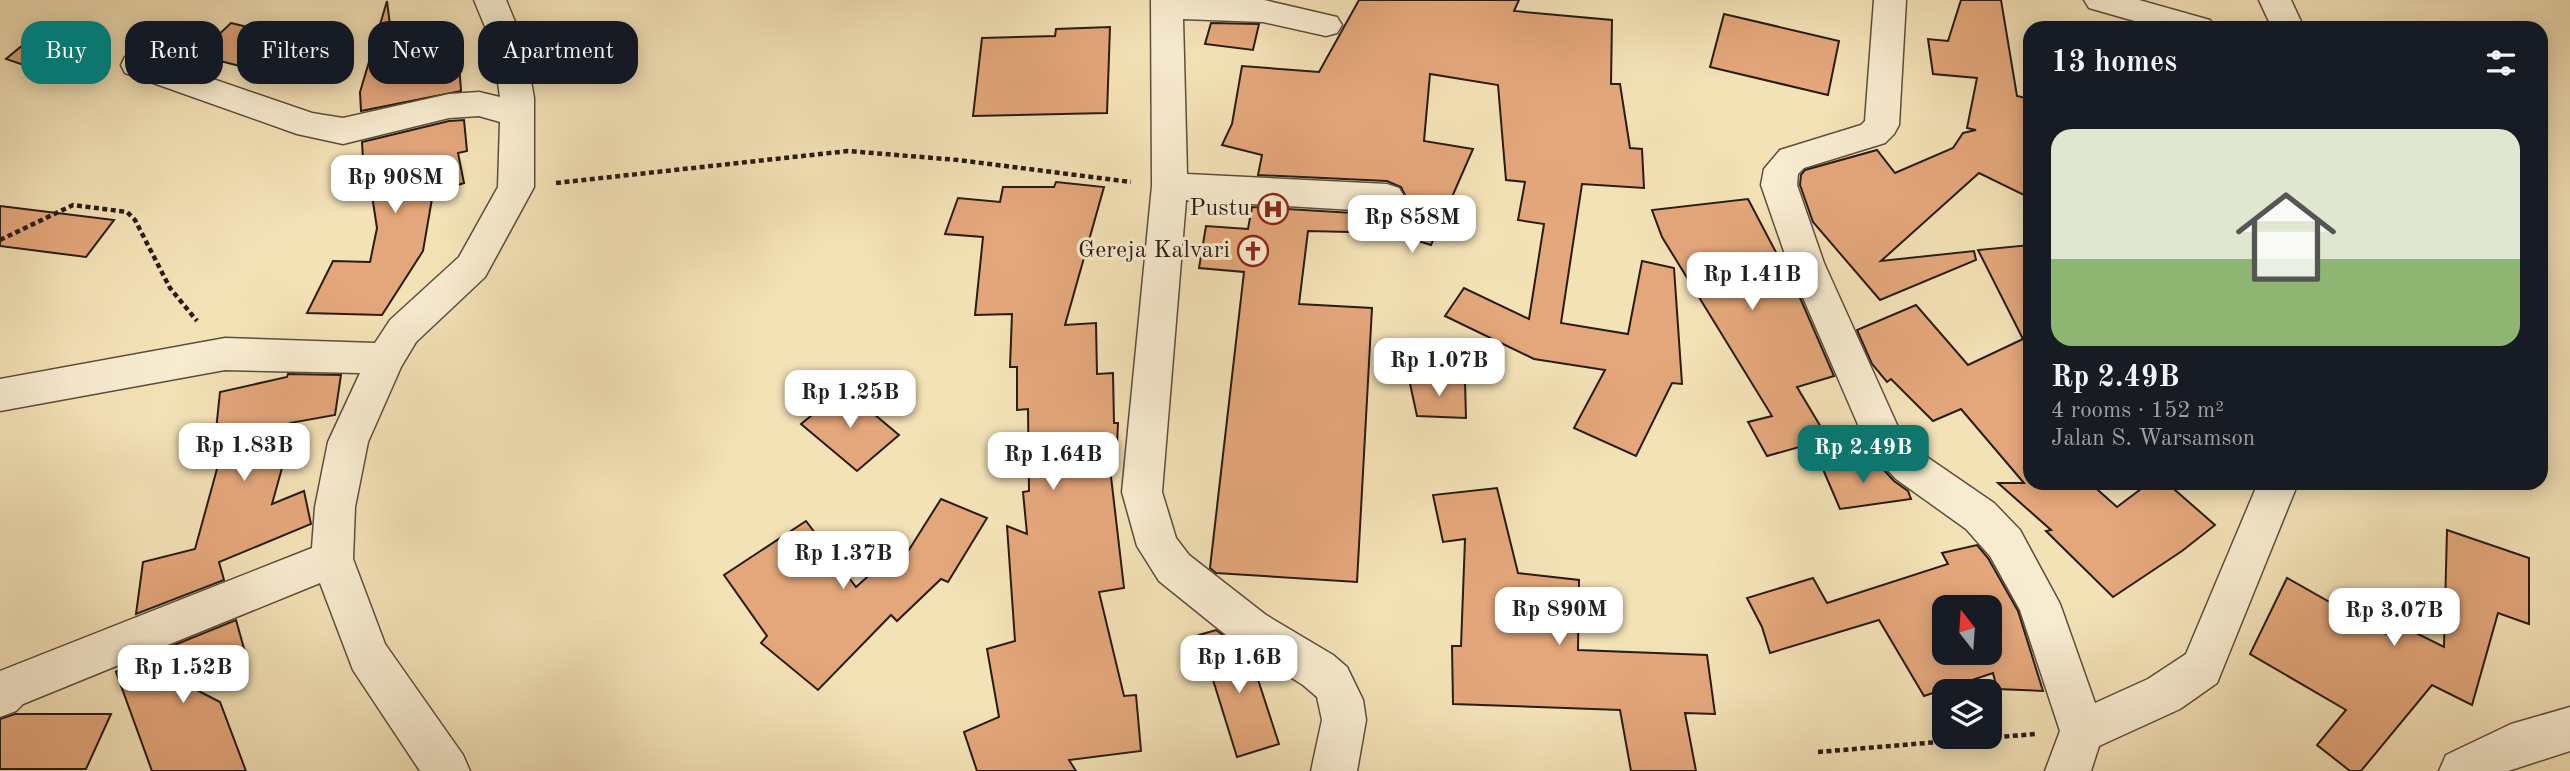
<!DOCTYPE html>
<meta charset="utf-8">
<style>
:root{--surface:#171b24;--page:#242831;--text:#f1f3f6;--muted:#9ea1a6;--line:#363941;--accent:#0f766e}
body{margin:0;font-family:"Old Standard TT",serif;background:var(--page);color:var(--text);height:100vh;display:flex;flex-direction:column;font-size:26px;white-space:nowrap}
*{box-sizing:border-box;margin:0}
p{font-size:23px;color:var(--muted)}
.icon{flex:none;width:38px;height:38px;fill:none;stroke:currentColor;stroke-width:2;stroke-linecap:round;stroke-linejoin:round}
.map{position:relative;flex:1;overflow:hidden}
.drawer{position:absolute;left:2023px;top:21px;width:525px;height:469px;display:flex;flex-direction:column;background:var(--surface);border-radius:21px;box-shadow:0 4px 18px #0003}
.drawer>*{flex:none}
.banner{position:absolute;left:21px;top:21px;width:665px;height:63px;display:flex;gap:14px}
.needle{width:46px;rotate:343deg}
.controls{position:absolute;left:1932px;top:595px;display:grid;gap:14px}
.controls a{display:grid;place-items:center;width:70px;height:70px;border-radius:14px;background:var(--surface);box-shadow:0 4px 18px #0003;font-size:35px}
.price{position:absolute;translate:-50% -60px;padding:0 16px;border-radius:14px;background:#fff;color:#222;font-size:23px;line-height:46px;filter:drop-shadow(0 2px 4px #0008)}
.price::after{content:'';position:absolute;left:50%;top:42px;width:21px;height:16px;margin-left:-10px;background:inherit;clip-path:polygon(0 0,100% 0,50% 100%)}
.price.on{background:var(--accent);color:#fff}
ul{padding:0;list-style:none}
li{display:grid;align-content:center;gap:14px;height:371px;padding:0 28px}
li+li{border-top:2px solid var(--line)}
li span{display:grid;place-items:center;height:217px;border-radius:21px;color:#555}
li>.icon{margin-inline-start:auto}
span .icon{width:126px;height:126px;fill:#fffc;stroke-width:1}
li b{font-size:30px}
h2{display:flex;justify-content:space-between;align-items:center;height:84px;padding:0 28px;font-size:30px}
.pill{padding:0 24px;border-radius:21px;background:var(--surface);box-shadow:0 4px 18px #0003;font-size:24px;line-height:63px}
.pill.on{background:var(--accent);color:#fff}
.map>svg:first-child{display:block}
.building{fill:#e4a77b;stroke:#281c14;stroke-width:2;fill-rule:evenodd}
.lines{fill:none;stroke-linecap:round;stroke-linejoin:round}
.minor-casing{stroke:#5b4e3d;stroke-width:3}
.path{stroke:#281c14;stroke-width:4.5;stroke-dasharray:5 3.5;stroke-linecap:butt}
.minor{fill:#f8ecd0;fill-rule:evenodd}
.labels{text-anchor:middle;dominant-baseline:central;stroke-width:6;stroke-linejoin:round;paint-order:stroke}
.poi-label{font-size:24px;fill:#281c14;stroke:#f8ecd0;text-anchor:end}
</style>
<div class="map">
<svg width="2570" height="771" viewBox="0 0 2570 771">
<rect width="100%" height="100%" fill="#f4e2b7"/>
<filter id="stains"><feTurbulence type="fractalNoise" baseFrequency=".00286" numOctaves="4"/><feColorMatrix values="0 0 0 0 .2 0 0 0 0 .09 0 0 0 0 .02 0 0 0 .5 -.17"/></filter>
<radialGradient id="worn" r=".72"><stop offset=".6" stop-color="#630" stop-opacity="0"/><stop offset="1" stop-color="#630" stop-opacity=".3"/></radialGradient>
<g class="building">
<path d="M 1359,0 L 1519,0 L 1514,11 L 1612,20 L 1611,84 L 1620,84 L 1630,148 L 1642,149 L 1644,188 L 1582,184 L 1561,323 L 1628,334 L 1642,261 L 1674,268 L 1682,384 L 1672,383 L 1636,456 L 1574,428 L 1605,370 L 1534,359 L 1445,316 L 1464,288 L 1529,319 L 1544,224 L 1518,220 L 1525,182 L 1506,180 L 1498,85 L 1430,74 L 1424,141 L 1473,149 L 1431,245 L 1393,233 L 1308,231 L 1299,304 L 1372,308 L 1357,582 L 1216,573 L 1210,568 L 1244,272 L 1199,268 L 1206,226 L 1248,229 L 1252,207 L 1387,215 L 1400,210 L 1407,199 L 1401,187 L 1387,181 L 1258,175 L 1262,155 L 1222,145 L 1232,124 L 1242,66 L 1319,72 Z"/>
<path d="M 1961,0 L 2001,0 L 2017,96 L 2030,99 L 2030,198 L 1979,173 L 1881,261 L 1974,251 L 1976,260 L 1880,300 L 1813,222 L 1800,185 L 1801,175 L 1805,170 L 1877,150 L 1895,173 L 1953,148 L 1963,133 L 1976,130 L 1967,128 L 1977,78 L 1933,74 L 1928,39 L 1948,41 Z"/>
<path d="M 387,1 L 395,65 L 458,50 L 461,91 L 361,111 L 360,92 Z"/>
<path d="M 1724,14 L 1839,41 L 1828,95 L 1710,67 Z"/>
<path d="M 231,23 L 284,36 L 251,69 L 197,55 Z"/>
<path d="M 1211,23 L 1259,24 L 1253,50 L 1205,44 Z"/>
<path d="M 47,25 L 97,42 L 56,76 L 6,59 Z"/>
<path d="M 1110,27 L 1107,113 L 973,116 L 982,38 L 1055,36 L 1056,29 Z"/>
<path d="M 464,120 L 467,151 L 458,153 L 464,183 L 433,193 L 423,251 L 382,315 L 307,313 L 333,261 L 370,262 L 377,228 L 369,176 L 364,178 L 362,142 L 449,121 Z"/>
<path d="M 1056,182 L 1104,187 L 1065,325 L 1096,323 L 1097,374 L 1113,373 L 1114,423 L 1118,423 L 1116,467 L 1110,468 L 1124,588 L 1099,592 L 1124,696 L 1136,695 L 1141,751 L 1069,760 L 1076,771 L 977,771 L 964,732 L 999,717 L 987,649 L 1015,641 L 1007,526 L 1027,534 L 1023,492 L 1029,491 L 1028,409 L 1017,410 L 1017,367 L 1010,367 L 1012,314 L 975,315 L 983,237 L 945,234 L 958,198 L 1000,202 L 1003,187 L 1054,187 Z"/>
<path d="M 1748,199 L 1801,300 L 1834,376 L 1797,387 L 1828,439 L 1767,456 L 1748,422 L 1772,416 L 1662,237 L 1652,210 Z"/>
<path d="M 0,206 L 114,220 L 86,257 L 0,246 Z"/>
<path d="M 2030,245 L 2030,483 L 2090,483 L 2117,507 L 2149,483 L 2167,483 L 2215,525 L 2182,551 L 2113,597 L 2046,531 L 2051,530 L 1998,483 L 2024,483 L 1961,409 L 1933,421 L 1891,379 L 1887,382 L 1872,364 L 1857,330 L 1916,305 L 1968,365 L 2023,339 L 1978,250 Z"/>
<path d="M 288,374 L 341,375 L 335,415 L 290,423 L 292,432 L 272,504 L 304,491 L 311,524 L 219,562 L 224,580 L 136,614 L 143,562 L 195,549 L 223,447 L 214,449 L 220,392 L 287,377 Z"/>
<path d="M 1409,379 L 1465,381 L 1466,418 L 1417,416 Z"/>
<path d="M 844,389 L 899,435 L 857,471 L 801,424 Z"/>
<path d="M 1874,459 L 1894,481 L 1908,491 L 1911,499 L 1840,509 L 1822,467 Z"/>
<path d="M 1497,488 L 1518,573 L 1579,580 L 1578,650 L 1707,655 L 1715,714 L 1685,713 L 1696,771 L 1631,771 L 1620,710 L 1453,704 L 1452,646 L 1461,646 L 1465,539 L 1443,542 L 1433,495 Z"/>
<path d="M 941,499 L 987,518 L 948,582 L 941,579 L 897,621 L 891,615 L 818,690 L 761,643 L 767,636 L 724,575 L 806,521 L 856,587 L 884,562 L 895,572 Z"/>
<path d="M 2447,530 L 2529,558 L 2529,624 L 2498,613 L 2472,705 L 2432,685 L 2361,771 L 2350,771 L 2317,745 L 2346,710 L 2250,654 L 2287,578 L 2386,634 L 2390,620 L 2444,647 Z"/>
<path d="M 1977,545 L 1988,558 L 2018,611 L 2043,691 L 1997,689 L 1993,673 L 1924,696 L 1879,620 L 1770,653 L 1762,627 L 1747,598 L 1813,578 L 1827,603 L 1948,564 L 1942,553 ZM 1944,607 L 1990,607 L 1990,653 L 1944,653 Z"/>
<path d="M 236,620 L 245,652 L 183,683 L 220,702 L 246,771 L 152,771 L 116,672 L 130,663 Z"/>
<path d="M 1216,630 L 1250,655 L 1279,744 L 1237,757 L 1199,635 Z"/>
<path d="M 15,714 L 111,714 L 86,769 L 0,769 L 0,719 Z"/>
</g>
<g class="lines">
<g class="minor-casing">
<g id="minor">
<path d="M 474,0 L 506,0 L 525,46 L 534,98 L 534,187 L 485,277 L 416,342 L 401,367 L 368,442 L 355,507 L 353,559 L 385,644 L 463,755 L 470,771 L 420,771 L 353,670 L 320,583 L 23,704 L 16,711 L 0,717 L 0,671 L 312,548 L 315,507 L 328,442 L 360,373 L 225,370 L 0,411 L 0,379 L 225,338 L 375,343 L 390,320 L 459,257 L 498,187 L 500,122 L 479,116 L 449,118 L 343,144 L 297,134 L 125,73 L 121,65 L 125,57 L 137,53 L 312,113 L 343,118 L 449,94 L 479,92 L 500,97 L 493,46 Z"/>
<path d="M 1151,0 L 1264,0 L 1337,17 L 1342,25 L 1337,33 L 1326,36 L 1263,22 L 1183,19 L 1187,174 L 1387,184 L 1399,188 L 1405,198 L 1399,208 L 1387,212 L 1186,200 L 1162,492 L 1176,538 L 1189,555 L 1266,615 L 1333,655 L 1347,667 L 1363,700 L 1366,720 L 1357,771 L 1311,771 L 1322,720 L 1317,697 L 1303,685 L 1236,643 L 1159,581 L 1137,546 L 1122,492 L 1152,186 Z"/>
<path d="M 1874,0 L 1906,0 L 1899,125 L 1894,134 L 1885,143 L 1804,168 L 1798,174 L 1797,185 L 1824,263 L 1898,427 L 1924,455 L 1994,503 L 2020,530 L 2060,604 L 2095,703 L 2148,679 L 2186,654 L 2258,483 L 2298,483 L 2217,683 L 2180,709 L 2099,746 L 2091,771 L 2045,771 L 2060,731 L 2020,610 L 1990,556 L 1966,529 L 1896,479 L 1869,450 L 1788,263 L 1761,185 L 1764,169 L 1780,150 L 1861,125 L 1865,121 Z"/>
<path d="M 2084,0 L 2139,0 L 2210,20 L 2215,28 L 2159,28 L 2089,8 Z"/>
<path d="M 2259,0 L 2291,0 L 2304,28 L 2272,28 Z"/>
<path d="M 2570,707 L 2570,751 L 2508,771 L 2439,771 L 2446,755 L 2511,724 Z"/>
</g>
</g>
<g class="path">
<path d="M 556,183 L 848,151 L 958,160 L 1131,182"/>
<path d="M 0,240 L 73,205 L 127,212 L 135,220 L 170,288 L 197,321"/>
<path d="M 1818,752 L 2035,734"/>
</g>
<use href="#minor" class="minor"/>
</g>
<defs>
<g id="hospital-ring" transform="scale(1.575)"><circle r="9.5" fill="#f8ecd0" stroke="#8f2418" stroke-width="1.5"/><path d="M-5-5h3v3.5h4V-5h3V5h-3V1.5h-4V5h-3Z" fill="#8f2418"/></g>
<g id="church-ring" transform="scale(1.575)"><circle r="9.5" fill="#f8ecd0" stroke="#8f2418" stroke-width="1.5"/><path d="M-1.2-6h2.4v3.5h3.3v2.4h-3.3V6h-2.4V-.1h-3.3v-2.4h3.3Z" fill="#8f2418"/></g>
</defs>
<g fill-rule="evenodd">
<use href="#hospital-ring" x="1273" y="209"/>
<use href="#church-ring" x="1253" y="251"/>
</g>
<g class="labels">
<g class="poi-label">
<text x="1250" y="209">Pustu</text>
<text x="1230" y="251">Gereja Kalvari</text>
</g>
</g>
<rect width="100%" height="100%" filter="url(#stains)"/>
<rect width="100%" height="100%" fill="url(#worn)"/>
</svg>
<div class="controls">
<a><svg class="needle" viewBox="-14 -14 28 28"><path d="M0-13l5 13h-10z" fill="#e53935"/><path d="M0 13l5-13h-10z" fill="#9ea1a6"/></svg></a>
<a><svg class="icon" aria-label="layers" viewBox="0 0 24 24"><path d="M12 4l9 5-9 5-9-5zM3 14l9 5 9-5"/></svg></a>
</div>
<b class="price" style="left:395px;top:215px">Rp 908M</b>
<b class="price" style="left:1412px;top:255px">Rp 858M</b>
<b class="price" style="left:1752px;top:312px">Rp 1.41B</b>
<b class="price" style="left:1439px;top:398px">Rp 1.07B</b>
<b class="price" style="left:850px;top:430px">Rp 1.25B</b>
<b class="price" style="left:244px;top:483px">Rp 1.83B</b>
<b class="price on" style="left:1863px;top:485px">Rp 2.49B</b>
<b class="price" style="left:1053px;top:492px">Rp 1.64B</b>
<b class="price" style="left:843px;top:591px">Rp 1.37B</b>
<b class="price" style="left:1559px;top:647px">Rp 890M</b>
<b class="price" style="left:2394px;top:648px">Rp 3.07B</b>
<b class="price" style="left:1239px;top:695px">Rp 1.6B</b>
<b class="price" style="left:183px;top:705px">Rp 1.52B</b>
<div class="banner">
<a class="pill on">Buy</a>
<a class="pill">Rent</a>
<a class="pill">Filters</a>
<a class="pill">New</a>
<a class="pill">Apartment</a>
</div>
<section class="drawer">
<h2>13 homes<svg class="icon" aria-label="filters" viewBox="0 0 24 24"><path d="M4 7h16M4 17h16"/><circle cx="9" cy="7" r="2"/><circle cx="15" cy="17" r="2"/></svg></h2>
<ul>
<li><span style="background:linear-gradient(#dfe7d0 60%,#8fb573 0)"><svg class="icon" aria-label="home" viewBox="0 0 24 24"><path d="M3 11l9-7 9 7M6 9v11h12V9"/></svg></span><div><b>Rp 2.49B</b><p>4 rooms · 152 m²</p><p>Jalan S. Warsamson</p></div></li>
</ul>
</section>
</div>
